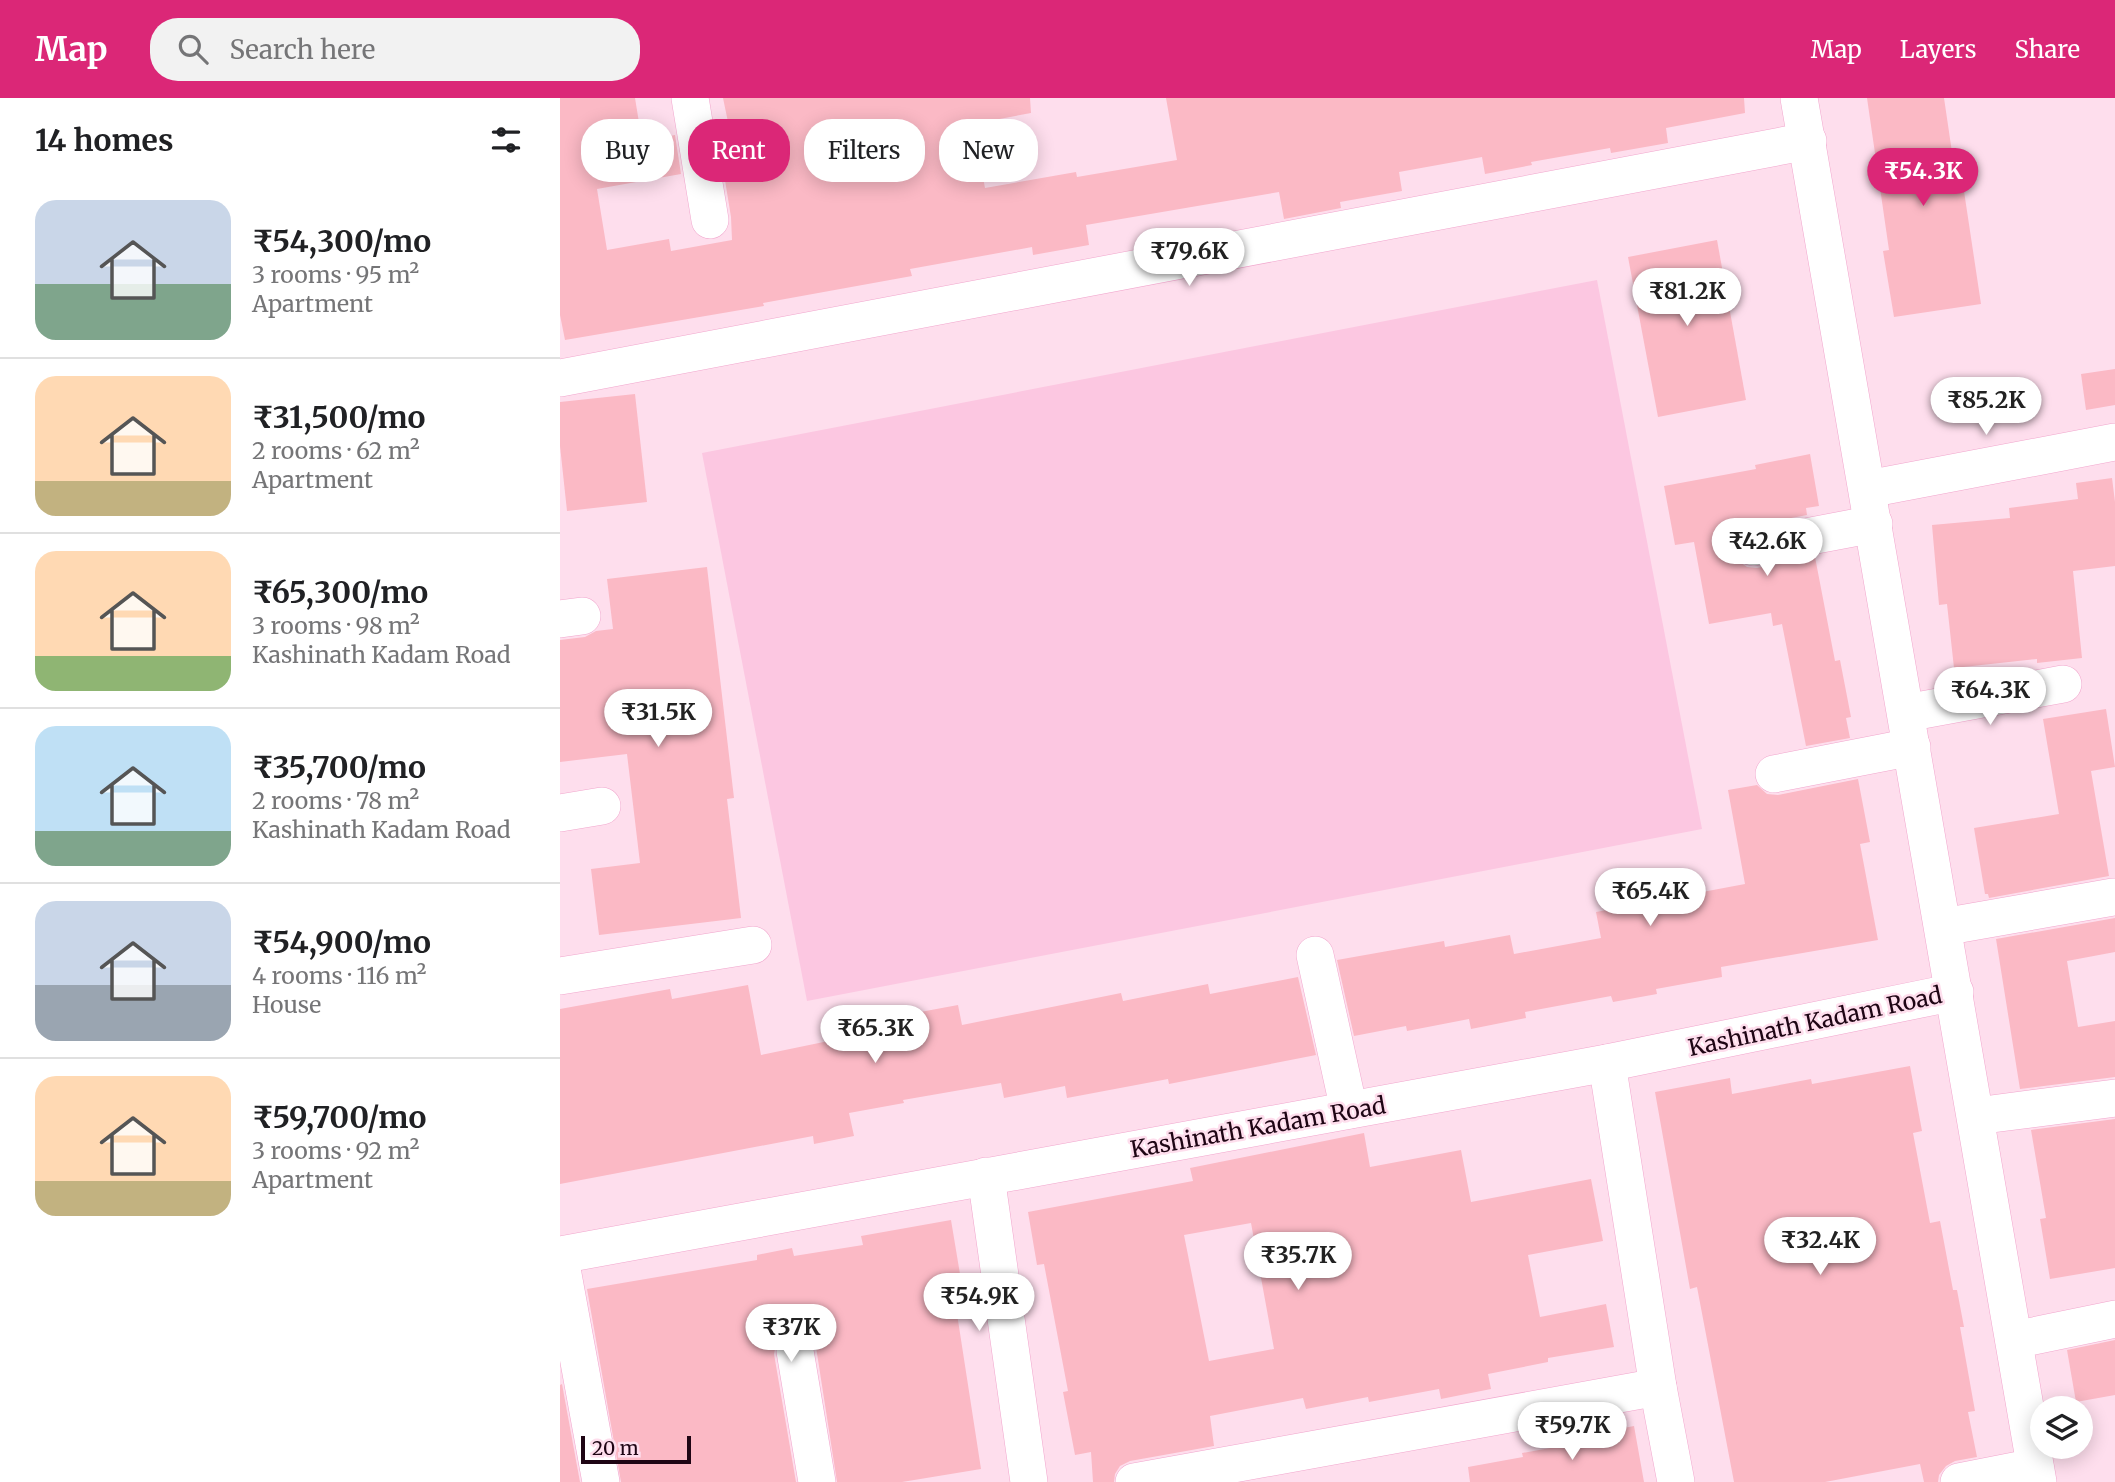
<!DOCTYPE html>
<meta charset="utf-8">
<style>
:root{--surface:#fff;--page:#f2f2f2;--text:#202124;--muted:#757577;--line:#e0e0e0;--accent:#db2777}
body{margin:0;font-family:Merriweather,serif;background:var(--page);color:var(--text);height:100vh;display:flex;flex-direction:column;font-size:26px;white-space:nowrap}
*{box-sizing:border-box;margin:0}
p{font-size:23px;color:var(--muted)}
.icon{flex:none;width:38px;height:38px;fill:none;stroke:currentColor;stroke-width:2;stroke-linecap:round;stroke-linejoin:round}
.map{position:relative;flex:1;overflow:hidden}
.drawer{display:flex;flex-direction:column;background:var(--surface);width:560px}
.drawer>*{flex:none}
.top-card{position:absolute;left:21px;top:21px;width:665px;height:63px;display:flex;gap:14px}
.fabs{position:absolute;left:1470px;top:1298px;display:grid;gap:14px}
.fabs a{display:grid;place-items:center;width:63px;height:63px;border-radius:50%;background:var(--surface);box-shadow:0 4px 18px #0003;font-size:35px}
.scale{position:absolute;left:21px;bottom:18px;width:110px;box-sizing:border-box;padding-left:7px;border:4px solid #1e0514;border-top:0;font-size:19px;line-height:24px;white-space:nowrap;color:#1e0514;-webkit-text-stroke:5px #fedeed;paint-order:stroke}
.price{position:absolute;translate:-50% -60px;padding:0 16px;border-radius:24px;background:#fff;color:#222;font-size:23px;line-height:46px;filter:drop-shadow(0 2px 4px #0008)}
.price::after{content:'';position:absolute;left:50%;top:42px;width:21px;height:16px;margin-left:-10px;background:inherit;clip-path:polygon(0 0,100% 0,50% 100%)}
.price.on{background:var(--accent);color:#fff}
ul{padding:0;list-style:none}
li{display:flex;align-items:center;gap:21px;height:175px;padding:0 35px}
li+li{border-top:2px solid var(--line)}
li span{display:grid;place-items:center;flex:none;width:196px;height:140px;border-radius:21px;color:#555}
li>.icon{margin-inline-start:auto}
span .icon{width:84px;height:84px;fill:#fffc;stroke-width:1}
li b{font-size:30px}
h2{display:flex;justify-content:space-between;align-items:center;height:84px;padding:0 35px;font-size:30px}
.chip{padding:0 24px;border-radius:28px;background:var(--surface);box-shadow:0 4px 18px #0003;font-size:24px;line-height:63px}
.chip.on{background:var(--accent);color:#fff}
header{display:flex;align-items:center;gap:42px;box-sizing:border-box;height:98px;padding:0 35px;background:var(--accent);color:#fff}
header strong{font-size:33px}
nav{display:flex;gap:38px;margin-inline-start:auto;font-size:24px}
.search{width:490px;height:63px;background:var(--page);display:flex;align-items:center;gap:18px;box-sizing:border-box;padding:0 24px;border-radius:28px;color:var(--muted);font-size:26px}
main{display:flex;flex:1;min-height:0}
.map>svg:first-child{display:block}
.green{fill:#fcc7e1}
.building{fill:#fbb9c5;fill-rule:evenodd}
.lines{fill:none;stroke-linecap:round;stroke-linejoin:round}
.minor-casing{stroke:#f1a6cd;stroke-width:38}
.minor{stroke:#fff;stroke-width:37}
.labels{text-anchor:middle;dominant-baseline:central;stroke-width:5;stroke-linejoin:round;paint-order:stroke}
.street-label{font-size:23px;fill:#1e0514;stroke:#fedeed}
</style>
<header>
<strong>Map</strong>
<div class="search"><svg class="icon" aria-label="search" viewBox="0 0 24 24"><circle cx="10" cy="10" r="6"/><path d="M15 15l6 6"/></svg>Search here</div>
<nav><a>Map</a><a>Layers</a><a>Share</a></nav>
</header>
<main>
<section class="drawer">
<h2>14 homes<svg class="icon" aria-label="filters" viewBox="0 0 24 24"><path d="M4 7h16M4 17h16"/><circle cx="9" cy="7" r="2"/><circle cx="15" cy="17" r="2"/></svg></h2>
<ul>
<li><span style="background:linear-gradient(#c9d6e8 60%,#7fa58c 0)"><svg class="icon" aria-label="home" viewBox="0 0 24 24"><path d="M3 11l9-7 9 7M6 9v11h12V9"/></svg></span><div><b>₹54,300/mo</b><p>3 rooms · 95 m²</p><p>Apartment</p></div></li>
<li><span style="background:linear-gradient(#ffd9b3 75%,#c2b280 0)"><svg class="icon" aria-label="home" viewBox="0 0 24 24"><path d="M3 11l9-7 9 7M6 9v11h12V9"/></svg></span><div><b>₹31,500/mo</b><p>2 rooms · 62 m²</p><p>Apartment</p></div></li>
<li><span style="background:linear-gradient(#ffd9b3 75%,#8fb573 0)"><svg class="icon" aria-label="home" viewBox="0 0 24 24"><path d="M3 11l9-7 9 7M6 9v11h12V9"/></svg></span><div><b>₹65,300/mo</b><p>3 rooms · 98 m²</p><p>Kashinath Kadam Road</p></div></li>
<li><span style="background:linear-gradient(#bfe0f5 75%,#7fa58c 0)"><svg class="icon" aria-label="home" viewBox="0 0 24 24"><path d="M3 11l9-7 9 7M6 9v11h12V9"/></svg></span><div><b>₹35,700/mo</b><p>2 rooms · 78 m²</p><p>Kashinath Kadam Road</p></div></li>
<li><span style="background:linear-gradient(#c9d6e8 60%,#9aa5b1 0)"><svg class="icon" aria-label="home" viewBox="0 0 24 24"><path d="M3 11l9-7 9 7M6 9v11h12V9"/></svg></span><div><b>₹54,900/mo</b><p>4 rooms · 116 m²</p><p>House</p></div></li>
<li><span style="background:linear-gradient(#ffd9b3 75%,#c2b280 0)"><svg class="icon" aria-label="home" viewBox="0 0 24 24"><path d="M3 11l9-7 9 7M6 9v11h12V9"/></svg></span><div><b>₹59,700/mo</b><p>3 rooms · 92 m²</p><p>Apartment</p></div></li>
</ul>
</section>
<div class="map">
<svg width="1555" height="1384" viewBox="0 0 1555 1384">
<rect width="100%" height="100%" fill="#fedeed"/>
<path class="green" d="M 1037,182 L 1142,731 L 247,903 L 142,355 Z"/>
<g class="building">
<path d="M 0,0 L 75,0 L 82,43 L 115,37 L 121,76 L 37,91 L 47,152 L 109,141 L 111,153 L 172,142 L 171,119 L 156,27 L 168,24 L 163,0 L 470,0 L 471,15 L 413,26 L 425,90 L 516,74 L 517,79 L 617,62 L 606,0 L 1184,0 L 1185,15 L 1106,30 L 1108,45 L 1051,55 L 1050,50 L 971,64 L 972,67 L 925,76 L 922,59 L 839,74 L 842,93 L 780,104 L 781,110 L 724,121 L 719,94 L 526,127 L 529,147 L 473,157 L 472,149 L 350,171 L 352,178 L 203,205 L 204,208 L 5,242 L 0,217 Z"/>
<path d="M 1307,0 L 1384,0 L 1393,61 L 1399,60 L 1421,206 L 1334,219 L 1323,153 L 1329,152 Z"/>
<path d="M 1157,142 L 1186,302 L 1098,319 L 1068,159 Z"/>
<path d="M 1555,271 L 1555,307 L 1526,312 L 1521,276 Z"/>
<path d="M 75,296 L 87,404 L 7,413 L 0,348 L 0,304 Z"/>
<path d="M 1250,356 L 1259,408 L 1246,410 L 1247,417 L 1189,428 L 1180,433 L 1173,441 L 1172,452 L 1177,462 L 1187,469 L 1197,470 L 1255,459 L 1275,563 L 1280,562 L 1291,619 L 1286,620 L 1290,640 L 1246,648 L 1222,526 L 1213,528 L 1211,515 L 1149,526 L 1134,444 L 1115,447 L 1104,388 L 1196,371 L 1195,367 Z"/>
<path d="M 1552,380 L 1555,404 L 1555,468 L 1513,473 L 1522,560 L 1477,565 L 1477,561 L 1394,570 L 1387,506 L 1379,507 L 1372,427 L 1450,420 L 1449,410 L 1518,401 L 1516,385 Z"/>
<path d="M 147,469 L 174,700 L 167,701 L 181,820 L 39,837 L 31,771 L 80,765 L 67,656 L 0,664 L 0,542 L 25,539 L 36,533 L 53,531 L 47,481 Z"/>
<path d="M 1546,611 L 1555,669 L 1531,673 L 1549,778 L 1429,800 L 1428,796 L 1425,796 L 1414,730 L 1499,716 L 1483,621 Z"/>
<path d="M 1298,681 L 1310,744 L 1300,746 L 1318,842 L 1161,869 L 1162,879 L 1096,891 L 1097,896 L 1053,904 L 1051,898 L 965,914 L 966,920 L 911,931 L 909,921 L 847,933 L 846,928 L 794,938 L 777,862 L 884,843 L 885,849 L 950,837 L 954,856 L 1041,840 L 1036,814 L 1185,786 L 1168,692 L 1197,687 L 1207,696 L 1218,697 Z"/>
<path d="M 1555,820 L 1555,854 L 1507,863 L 1518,929 L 1555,923 L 1555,979 L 1460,991 L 1436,841 Z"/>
<path d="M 738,879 L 756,957 L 609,986 L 608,981 L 507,1000 L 505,988 L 444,1000 L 441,985 L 343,1002 L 344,1005 L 289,1015 L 294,1038 L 254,1046 L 253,1038 L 0,1086 L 0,911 L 110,891 L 112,901 L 188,887 L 201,957 L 288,939 L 285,920 L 326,912 L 328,920 L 398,907 L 402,927 L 561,895 L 563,903 L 648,886 L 650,896 Z"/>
<path d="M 1350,968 L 1362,1033 L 1353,1035 L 1370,1125 L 1380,1123 L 1393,1192 L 1397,1192 L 1404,1229 L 1400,1229 L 1415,1313 L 1408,1314 L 1417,1359 L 1395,1363 L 1386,1368 L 1379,1377 L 1378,1384 L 1364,1384 L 1360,1366 L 1265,1384 L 1174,1384 L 1137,1189 L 1130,1191 L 1095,994 L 1170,980 L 1172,996 L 1251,981 L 1252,986 Z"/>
<path d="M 1555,1021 L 1555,1170 L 1490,1181 L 1480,1121 L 1486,1120 L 1471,1032 Z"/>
<path d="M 804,1035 L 810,1069 L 901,1052 L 911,1104 L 1031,1081 L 1043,1143 L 968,1157 L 980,1219 L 1046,1206 L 1054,1249 L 988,1260 L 988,1264 L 928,1276 L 931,1291 L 881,1301 L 879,1291 L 809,1304 L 808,1299 L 746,1311 L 743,1300 L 650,1318 L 654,1348 L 570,1363 L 560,1368 L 555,1376 L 554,1384 L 533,1384 L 531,1354 L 515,1357 L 503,1294 L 508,1293 L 484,1166 L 477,1167 L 468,1114 L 633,1083 L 630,1070 ZM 691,1125 L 714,1251 L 649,1263 L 624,1137 Z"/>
<path d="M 391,1122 L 400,1176 L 391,1177 L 421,1371 L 342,1384 L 277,1384 L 256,1249 L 252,1240 L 243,1234 L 232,1232 L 221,1237 L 216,1245 L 214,1256 L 236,1384 L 61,1384 L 27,1191 L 197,1162 L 197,1157 L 232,1150 L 234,1158 L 303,1147 L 301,1138 Z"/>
<path d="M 1555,1242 L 1555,1297 L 1516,1304 L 1507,1252 Z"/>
<path d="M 2,1286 L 20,1384 L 0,1384 L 0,1287 Z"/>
<path d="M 1074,1328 L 1084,1384 L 910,1384 L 908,1369 L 963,1359 L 962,1355 L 1029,1343 L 1028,1337 Z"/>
</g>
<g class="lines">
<g class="minor-casing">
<g id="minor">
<path d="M 130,0 L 150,122"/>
<path d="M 1239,0 L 1478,1384"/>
<path d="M 0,280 L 1248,43"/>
<path d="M 1308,391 L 1555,344"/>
<path d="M 1193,449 L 1314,426"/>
<path d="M 0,521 L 22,518"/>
<path d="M 1346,615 L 1503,586"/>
<path d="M 1214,676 L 1352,649"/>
<path d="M 0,715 L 42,708"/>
<path d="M 1383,829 L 1553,799"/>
<path d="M 755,857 L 789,1012"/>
<path d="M 0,878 L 193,847"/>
<path d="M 1047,965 L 1098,1289 L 1116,1384"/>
<path d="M 1416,1018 L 1555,1000"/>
<path d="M 426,1078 L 469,1384"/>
<path d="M 0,1157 L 1047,965 L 1395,894"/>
<path d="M 0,1160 L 41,1384"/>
<path d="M 1454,1242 L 1555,1221"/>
<path d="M 235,1253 L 257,1384"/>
<path d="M 574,1384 L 1098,1289"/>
<path d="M 1399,1384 L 1475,1369"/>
</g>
</g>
<use href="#minor" class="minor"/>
</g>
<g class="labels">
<g class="street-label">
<text transform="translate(1255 923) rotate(-12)">Kashinath Kadam Road</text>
<text transform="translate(698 1029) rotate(-10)">Kashinath Kadam Road</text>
</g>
</g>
</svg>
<div class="fabs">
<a><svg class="icon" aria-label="layers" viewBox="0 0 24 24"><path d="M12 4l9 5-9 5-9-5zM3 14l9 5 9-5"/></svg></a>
</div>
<div class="scale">20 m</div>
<b class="price on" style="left:1363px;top:110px">₹54.3K</b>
<b class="price" style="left:629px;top:190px">₹79.6K</b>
<b class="price" style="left:1127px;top:230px">₹81.2K</b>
<b class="price" style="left:1426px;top:339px">₹85.2K</b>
<b class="price" style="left:1207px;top:480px">₹42.6K</b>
<b class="price" style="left:1430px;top:629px">₹64.3K</b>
<b class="price" style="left:98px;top:651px">₹31.5K</b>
<b class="price" style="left:1090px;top:830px">₹65.4K</b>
<b class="price" style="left:315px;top:967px">₹65.3K</b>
<b class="price" style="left:1260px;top:1179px">₹32.4K</b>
<b class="price" style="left:738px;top:1194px">₹35.7K</b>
<b class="price" style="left:419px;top:1235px">₹54.9K</b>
<b class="price" style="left:231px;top:1266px">₹37K</b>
<b class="price" style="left:1012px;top:1364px">₹59.7K</b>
<div class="top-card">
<a class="chip">Buy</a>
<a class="chip on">Rent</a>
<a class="chip">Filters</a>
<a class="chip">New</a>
</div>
</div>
</main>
